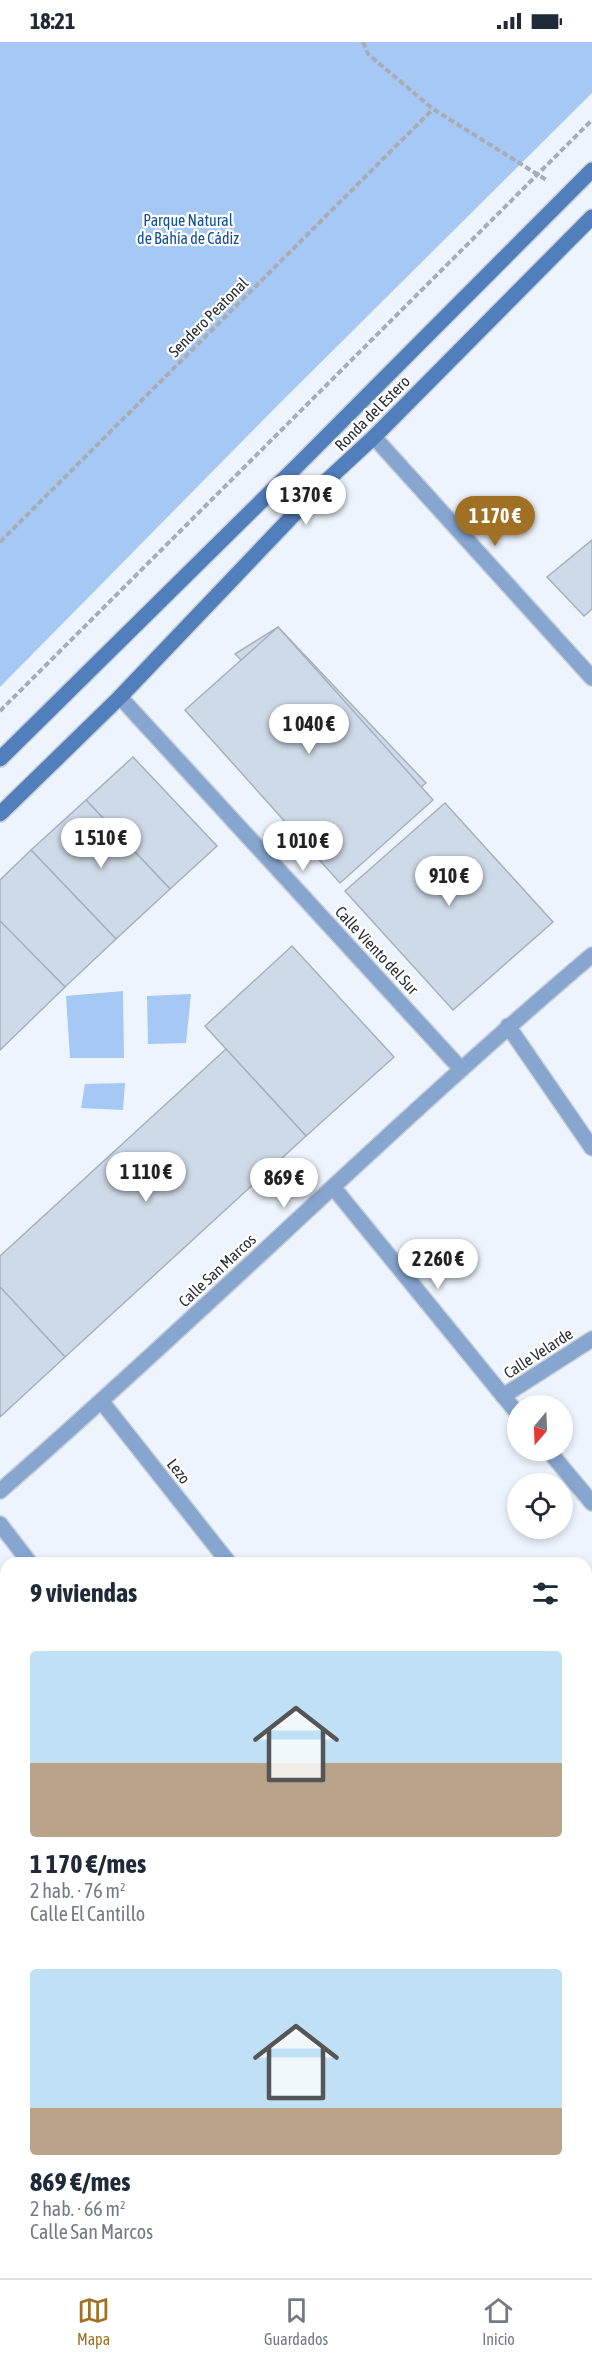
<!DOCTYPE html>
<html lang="es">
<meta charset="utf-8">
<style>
:root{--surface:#fff;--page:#f6f6f7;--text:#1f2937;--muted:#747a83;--line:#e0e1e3;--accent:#a07124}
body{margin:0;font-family:"Asap Condensed",sans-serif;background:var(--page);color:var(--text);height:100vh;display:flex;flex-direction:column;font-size:22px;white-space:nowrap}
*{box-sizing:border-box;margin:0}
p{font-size:20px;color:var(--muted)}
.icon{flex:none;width:33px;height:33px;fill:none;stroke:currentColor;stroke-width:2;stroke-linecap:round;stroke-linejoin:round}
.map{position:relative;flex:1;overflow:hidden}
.side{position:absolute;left:0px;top:1515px;width:592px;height:722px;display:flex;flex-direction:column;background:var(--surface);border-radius:18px 18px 0 0;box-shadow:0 3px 9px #0003}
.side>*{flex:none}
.needle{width:39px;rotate:199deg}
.tools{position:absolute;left:507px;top:1353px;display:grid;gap:12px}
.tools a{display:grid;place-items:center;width:66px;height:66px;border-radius:50%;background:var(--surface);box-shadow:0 3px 9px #0003;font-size:30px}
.price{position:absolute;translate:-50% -51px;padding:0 14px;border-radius:21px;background:#fff;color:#222;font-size:20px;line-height:39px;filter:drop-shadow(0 2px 3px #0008)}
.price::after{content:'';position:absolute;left:50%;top:36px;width:18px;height:14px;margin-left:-9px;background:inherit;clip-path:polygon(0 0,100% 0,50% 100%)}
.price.current{background:var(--accent);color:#fff}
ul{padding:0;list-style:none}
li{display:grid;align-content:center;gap:12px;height:318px;padding:0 30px}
li span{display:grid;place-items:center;height:186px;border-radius:6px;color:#555}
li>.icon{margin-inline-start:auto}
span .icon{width:108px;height:108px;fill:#fffc;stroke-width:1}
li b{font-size:26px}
h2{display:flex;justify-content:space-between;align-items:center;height:72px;padding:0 30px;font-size:26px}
.status{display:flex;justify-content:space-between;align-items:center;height:42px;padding:0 30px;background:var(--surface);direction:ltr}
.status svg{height:16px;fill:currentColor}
.tabs{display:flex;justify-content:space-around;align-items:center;height:84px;border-top:2px solid var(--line);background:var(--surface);font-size:16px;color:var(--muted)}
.tabs a{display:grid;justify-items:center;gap:3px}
.tabs .current{color:var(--accent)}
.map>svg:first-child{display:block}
.green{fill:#a5c8f5}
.building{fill:#cfdae8;stroke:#a6b0be;stroke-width:1.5}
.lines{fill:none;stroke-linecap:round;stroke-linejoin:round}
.street-casing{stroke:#cad0d9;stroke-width:18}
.secondary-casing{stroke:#cad0d9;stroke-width:18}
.path{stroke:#a8adb5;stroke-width:4;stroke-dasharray:6 3;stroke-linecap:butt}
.street{stroke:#86a6d0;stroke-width:15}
.secondary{stroke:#507fbc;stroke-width:15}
.labels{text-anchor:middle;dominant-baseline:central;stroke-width:4.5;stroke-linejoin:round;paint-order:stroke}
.park-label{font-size:16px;fill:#145094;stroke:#fff}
.street-label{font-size:16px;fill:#2a2e34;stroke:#fff}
</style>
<div class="status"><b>18:21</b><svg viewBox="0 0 49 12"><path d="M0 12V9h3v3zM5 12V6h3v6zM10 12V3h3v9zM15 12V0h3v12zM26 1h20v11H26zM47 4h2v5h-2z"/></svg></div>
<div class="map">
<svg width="592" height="2236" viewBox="0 0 592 2236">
<rect width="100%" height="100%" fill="#edf4fd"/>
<g class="green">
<path d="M 0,0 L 592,0 L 592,51 L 279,362 L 0,645 Z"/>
<path d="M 123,949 L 124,1016 L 70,1016 L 66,954 Z"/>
<path d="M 191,952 L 186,1001 L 148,1002 L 147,954 Z"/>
<path d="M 125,1041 L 123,1068 L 81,1066 L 85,1042 Z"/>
</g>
<g class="building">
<path d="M 592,498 L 592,567 L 584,574 L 547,535 Z"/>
<path d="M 278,585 L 426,741 L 393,768 L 235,612 Z"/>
<path d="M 278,585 L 433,758 L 340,841 L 185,668 Z"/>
<path d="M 133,715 L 217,804 L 170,847 L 86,758 Z"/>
<path d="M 86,758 L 170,847 L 116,897 L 31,808 Z"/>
<path d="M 445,761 L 553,880 L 453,968 L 345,849 Z"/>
<path d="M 31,808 L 116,897 L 65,945 L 0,879 L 0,838 Z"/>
<path d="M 0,879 L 65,945 L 0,1008 Z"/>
<path d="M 292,904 L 394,1015 L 306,1094 L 205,984 Z"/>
<path d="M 226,1007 L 306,1094 L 65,1315 L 0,1245 L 0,1214 Z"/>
<path d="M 0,1245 L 65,1315 L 0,1375 Z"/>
<path d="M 42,2230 L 135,2230 L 136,2232 L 131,2236 L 121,2236 L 120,2234 L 117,2236 L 47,2236 Z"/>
<path d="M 336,2230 L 396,2230 L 390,2236 L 330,2236 Z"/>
</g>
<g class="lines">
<g class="street-casing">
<g id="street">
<path d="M 374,395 L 592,636"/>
<path d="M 120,655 L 461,1027"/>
<path d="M 508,984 L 592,1106"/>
<path d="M 333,1145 L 518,1372"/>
<path d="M 503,1354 L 592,1297"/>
<path d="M 102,1360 L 229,1521"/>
<path d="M 548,1408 L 592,1461"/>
<path d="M 0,1449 C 201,1274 389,1085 592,913"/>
<path d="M 0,1482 L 30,1521"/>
<path d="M 586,1659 L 592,1654"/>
<path d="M 586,1711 L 592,1718"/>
<path d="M 0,1721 L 6,1729"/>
<path d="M 586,1971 L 592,1978"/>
<path d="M 0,2047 L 6,2055"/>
<path d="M 0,2103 L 6,2098"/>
<path d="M 586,2200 L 592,2206"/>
<path d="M 181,2230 L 186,2236"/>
<path d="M 292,2236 L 299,2230"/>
</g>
</g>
<g class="secondary-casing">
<g id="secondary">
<path d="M 0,717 L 299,422 L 592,128"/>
<path d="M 0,772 L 120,655 L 322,443 L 374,395 L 592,175"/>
</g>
</g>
<g class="path">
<path d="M 363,0 L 368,12 L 433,67 L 548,139"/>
<path d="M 0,500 L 433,67"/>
<path d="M 0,669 L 592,78"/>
</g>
<use href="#street" class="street"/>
<use href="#secondary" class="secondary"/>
</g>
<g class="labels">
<g class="park-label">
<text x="188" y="178">Parque Natural<tspan x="188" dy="18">de Bahía de Cádiz</tspan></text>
</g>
<g class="street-label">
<text transform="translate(208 275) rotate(-45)">Sendero Peatonal</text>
<text transform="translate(372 371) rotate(-45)">Ronda del Estero</text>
<text transform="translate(377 908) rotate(47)">Calle Viento del Sur</text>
<text transform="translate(217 1228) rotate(-43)">Calle San Marcos</text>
<text transform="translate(538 1311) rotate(-33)">Calle Velarde</text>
<text transform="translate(179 1429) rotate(52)">Lezo</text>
</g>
</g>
</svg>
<div class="tools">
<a><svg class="needle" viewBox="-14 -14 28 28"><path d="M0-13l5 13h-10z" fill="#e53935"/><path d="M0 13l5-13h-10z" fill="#747a83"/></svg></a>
<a><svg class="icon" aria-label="locate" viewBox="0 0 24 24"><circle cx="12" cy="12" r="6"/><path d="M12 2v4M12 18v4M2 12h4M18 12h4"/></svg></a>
</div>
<b class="price" style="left:306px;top:484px">1 370 €</b>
<b class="price current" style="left:495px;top:505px">1 170 €</b>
<b class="price" style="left:309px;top:713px">1 040 €</b>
<b class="price" style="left:101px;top:827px">1 510 €</b>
<b class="price" style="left:303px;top:830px">1 010 €</b>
<b class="price" style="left:449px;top:865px">910 €</b>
<b class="price" style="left:146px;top:1161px">1 110 €</b>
<b class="price" style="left:284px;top:1167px">869 €</b>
<b class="price" style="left:438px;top:1248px">2 260 €</b>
<section class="side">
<h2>9 viviendas<svg class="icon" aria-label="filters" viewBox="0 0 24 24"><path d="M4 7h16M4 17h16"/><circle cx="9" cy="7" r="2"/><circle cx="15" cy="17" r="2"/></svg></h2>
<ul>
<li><span style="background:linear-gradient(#bfe0f5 60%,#b9a48a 0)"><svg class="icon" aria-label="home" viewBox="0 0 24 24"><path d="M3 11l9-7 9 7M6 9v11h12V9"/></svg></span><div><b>1 170 €/mes</b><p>2 hab. · 76 m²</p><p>Calle El Cantillo</p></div></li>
<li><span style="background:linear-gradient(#bfe0f5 75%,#b9a48a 0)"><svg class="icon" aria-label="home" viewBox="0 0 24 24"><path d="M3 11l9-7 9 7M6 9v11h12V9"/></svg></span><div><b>869 €/mes</b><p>2 hab. · 66 m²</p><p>Calle San Marcos</p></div></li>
</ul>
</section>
</div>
<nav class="tabs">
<a class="current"><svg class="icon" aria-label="map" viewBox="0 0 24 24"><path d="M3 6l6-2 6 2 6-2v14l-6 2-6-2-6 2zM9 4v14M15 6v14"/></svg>Mapa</a>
<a><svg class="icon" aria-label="saved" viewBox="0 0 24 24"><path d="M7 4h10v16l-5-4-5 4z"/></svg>Guardados</a>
<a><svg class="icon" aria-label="home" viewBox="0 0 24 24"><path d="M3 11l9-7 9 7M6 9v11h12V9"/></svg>Inicio</a>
</nav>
